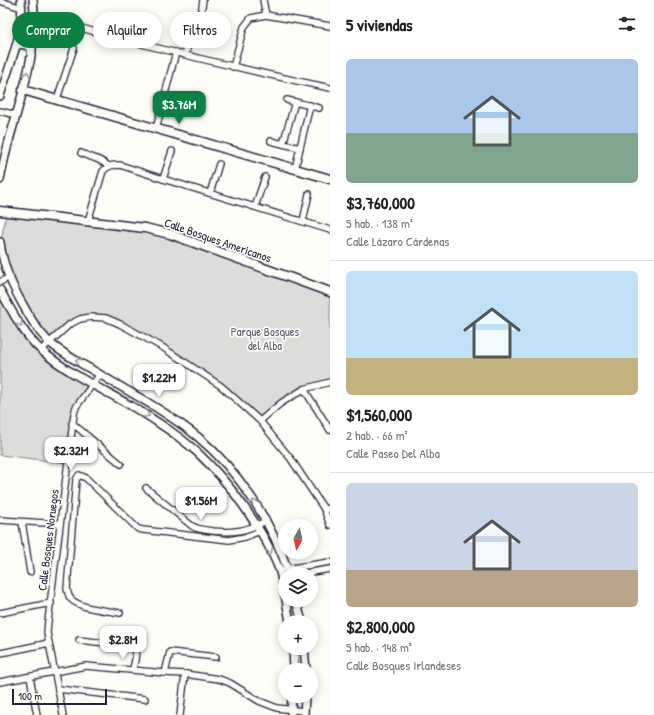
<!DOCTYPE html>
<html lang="es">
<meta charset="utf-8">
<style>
:root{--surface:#fff;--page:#f2f2f2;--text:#202124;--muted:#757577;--line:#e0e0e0;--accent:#0b8043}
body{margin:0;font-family:"Patrick Hand",sans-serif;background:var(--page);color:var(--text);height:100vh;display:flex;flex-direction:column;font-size:15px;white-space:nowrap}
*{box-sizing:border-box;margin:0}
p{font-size:13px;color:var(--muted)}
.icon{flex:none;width:22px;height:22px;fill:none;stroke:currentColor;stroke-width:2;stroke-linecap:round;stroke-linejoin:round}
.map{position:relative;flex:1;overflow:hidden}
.details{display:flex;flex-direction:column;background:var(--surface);width:324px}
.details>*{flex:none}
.banner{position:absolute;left:12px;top:12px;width:258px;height:36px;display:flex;gap:8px}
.needle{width:26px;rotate:188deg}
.controls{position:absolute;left:278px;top:519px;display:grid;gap:8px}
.controls a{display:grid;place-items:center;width:40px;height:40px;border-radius:50%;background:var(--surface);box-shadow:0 2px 10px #0003;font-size:20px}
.scale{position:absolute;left:12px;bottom:10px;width:95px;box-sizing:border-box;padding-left:4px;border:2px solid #22223b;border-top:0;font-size:11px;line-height:14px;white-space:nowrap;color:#22223b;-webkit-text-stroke:3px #fdfcf7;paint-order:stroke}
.price{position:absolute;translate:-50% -34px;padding:0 9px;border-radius:8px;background:#fff;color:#222;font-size:13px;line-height:26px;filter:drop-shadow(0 1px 2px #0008)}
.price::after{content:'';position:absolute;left:50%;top:24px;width:12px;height:9px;margin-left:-6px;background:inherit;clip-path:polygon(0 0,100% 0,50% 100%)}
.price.selected{background:var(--accent);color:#fff}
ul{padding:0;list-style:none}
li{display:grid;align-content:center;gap:8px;height:212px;padding:0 16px}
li+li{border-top:1px solid var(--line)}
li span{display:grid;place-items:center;height:124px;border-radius:6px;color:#555}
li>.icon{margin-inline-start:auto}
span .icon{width:72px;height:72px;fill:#fffc;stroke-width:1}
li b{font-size:17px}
h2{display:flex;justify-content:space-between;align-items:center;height:48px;padding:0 16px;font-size:17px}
.pill{padding:0 14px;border-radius:18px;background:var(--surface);box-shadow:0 2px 10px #0003;font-size:14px;line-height:36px}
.pill.selected{background:var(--accent);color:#fff}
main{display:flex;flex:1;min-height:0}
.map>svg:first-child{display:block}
.green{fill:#dddcdb;stroke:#807f8b}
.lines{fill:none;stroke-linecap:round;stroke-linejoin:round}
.minor-casing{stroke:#22223b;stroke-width:8}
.tertiary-casing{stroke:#22223b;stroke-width:10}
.secondary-casing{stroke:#22223b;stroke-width:11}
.minor{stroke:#fdfcf7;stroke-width:5.5}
.tertiary{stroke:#fdfcf7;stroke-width:7}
.secondary{stroke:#fdfcf7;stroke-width:8}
.oneway{stroke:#9a9aa2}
.labels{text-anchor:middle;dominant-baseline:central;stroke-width:3.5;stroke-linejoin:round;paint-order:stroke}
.street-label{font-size:12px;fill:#22223b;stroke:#fdfcf7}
.park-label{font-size:12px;fill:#5a5a6b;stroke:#fdfcf7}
</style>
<main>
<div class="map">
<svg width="330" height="715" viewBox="0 0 330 715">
<rect width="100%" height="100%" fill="#fdfcf7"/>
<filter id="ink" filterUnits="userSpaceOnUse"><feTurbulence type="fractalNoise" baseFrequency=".025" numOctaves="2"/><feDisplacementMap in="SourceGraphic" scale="8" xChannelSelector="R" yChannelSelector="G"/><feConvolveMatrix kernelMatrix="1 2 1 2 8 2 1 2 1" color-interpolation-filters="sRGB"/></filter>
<g filter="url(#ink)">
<g class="green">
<path d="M 6,214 L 145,228 L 330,292 L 330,382 L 304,389 L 260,421 L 221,386 L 162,347 L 106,318 L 80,319 L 49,342 L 8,278 L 0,246 Z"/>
<path d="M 0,291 L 41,350 L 93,384 L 76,407 L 68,463 L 0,455 Z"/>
</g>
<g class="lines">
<g class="minor-casing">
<g id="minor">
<path d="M 263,0 L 266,15"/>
<path d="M 0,1 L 22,8"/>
<path d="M 35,15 C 132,43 231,67 330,88"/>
<path d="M 185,54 L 201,14 L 203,0"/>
<path d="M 233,67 L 244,27 L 251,18 L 266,15 L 330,26"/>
<path d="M 57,99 L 74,48"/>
<path d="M 287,100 L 319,108"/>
<path d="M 0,111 L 16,115"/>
<path d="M 156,129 L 176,52"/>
<path d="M 271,141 L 300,148"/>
<path d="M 283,144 L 295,102"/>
<path d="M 81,153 L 99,160 L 109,166"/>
<path d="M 295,169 L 310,105"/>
<path d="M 163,179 L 172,151"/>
<path d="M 210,193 L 219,164"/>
<path d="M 255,207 L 265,177"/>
<path d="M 88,221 L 103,171 C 109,165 113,165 120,165 L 163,179 L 330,230"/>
<path d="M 303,221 L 309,194"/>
<path d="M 0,282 L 8,278"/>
<path d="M 41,350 L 70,324 L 80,319 L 91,317 L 106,318 L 120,324 L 162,347 L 221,386 L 260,421 L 291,459 L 324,509 L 330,525"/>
<path d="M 304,389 L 330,430"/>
<path d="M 260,421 L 281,403 L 304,389 L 330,382"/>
<path d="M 72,423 L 121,464"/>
<path d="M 146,488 L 192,526 C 199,530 205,530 213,531 C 235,533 246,531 266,521"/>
<path d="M 324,509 L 330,508"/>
<path d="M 0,520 L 60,524"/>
<path d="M 22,522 L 30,572"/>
<path d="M 285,569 L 330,562"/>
<path d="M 300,574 L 330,569"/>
<path d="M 0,613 L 51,603"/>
<path d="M 120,613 C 107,610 79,609 70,598 C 68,595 68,592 67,589 L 76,480 L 79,475 L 86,478 L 138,529 L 143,530 L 229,540 L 245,537 L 260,531"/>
<path d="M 79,640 L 132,646 C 139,651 134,662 133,670"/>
<path d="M 1,653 L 49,643"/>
<path d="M 165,673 L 170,652 L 216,657"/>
<path d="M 30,677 L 37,715"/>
<path d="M 0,682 L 86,666 L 165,673 L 185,674 L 219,679 L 230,683 L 259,701 L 277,708 L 304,711"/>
<path d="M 58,689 L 145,699"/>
<path d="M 63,715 L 49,643 L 47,633 L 48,621 L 74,414 L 76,407 L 100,374"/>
<path d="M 180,715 L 185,674"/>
</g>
</g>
<g class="tertiary-casing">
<g id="tertiary">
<path d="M 16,46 C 22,43 30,45 32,52"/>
<path d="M 0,96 C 9,65 25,32 21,0"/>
<path d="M 0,180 C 10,120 41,61 33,0"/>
<path d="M 0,242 C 2,261 9,279 18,296 C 27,312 35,328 48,341 C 61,353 79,362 94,371 C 129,392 166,411 198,437 C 239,471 273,524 289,574"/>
<path d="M 0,290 C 12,311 23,334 41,350 C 74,379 121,397 157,422 C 171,431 186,442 198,453 C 230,483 263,529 279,569 C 282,578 283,587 285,596"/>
<path d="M 286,600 L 290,622"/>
<path d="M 296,600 L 302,622"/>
<path d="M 293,648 L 294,670"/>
<path d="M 304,648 L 306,670"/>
<path d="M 291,715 L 292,696"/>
<path d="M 304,715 L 305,696"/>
</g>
</g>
<g class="secondary-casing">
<g id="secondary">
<path d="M 23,90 L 330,179"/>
<path d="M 0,211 L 145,228 L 170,234 L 330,292"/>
</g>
</g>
<use href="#minor" class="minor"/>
<use href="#tertiary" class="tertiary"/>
<use href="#secondary" class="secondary"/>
</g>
<defs><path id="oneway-chevron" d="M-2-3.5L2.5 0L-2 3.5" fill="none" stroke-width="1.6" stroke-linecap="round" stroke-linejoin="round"/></defs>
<g class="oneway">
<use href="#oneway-chevron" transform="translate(27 74) rotate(-76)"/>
<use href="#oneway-chevron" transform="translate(20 324) rotate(56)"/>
<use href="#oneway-chevron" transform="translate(78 361) rotate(-148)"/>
<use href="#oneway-chevron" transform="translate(147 415) rotate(30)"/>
<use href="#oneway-chevron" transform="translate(254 502) rotate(-124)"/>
<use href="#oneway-chevron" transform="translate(270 551) rotate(66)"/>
</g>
</g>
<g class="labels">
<g class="street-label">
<text transform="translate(218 240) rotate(19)">Calle Bosques Americanos</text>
<text transform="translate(48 540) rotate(-83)">Calle Bosques Noruegos</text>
</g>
<g class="park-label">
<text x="265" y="331">Parque Bosques<tspan x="265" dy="14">del Alba</tspan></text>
</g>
</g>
</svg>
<div class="controls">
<a><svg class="needle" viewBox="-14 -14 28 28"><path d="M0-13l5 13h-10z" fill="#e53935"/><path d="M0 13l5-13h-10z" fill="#757577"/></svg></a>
<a><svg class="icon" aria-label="layers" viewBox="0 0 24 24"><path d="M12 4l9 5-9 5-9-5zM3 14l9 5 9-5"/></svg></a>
<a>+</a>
<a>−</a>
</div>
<div class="scale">100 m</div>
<b class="price selected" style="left:179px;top:125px">$3.76M</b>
<b class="price" style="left:159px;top:398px">$1.22M</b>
<b class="price" style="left:71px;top:471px">$2.32M</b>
<b class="price" style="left:201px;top:521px">$1.56M</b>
<b class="price" style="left:123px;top:660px">$2.8M</b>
<div class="banner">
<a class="pill selected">Comprar</a>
<a class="pill">Alquilar</a>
<a class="pill">Filtros</a>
</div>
</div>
<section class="details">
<h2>5 viviendas<svg class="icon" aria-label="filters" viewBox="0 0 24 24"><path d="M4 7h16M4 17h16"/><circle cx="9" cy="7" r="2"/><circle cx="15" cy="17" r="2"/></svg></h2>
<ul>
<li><span style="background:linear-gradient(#a9c7e8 60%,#7fa58c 0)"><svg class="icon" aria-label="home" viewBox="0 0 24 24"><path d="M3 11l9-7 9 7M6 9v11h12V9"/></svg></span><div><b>$3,760,000</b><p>5 hab. · 138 m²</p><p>Calle Lázaro Cárdenas</p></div></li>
<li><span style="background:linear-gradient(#bfe0f5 70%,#c2b280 0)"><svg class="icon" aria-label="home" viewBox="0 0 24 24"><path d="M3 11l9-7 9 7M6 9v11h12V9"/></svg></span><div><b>$1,560,000</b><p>2 hab. · 66 m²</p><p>Calle Paseo Del Alba</p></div></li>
<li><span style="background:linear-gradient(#c9d6e8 70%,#b9a48a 0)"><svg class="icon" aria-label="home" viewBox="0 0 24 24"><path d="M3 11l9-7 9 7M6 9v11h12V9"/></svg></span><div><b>$2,800,000</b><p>5 hab. · 148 m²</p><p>Calle Bosques Irlandeses</p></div></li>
</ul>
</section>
</main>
